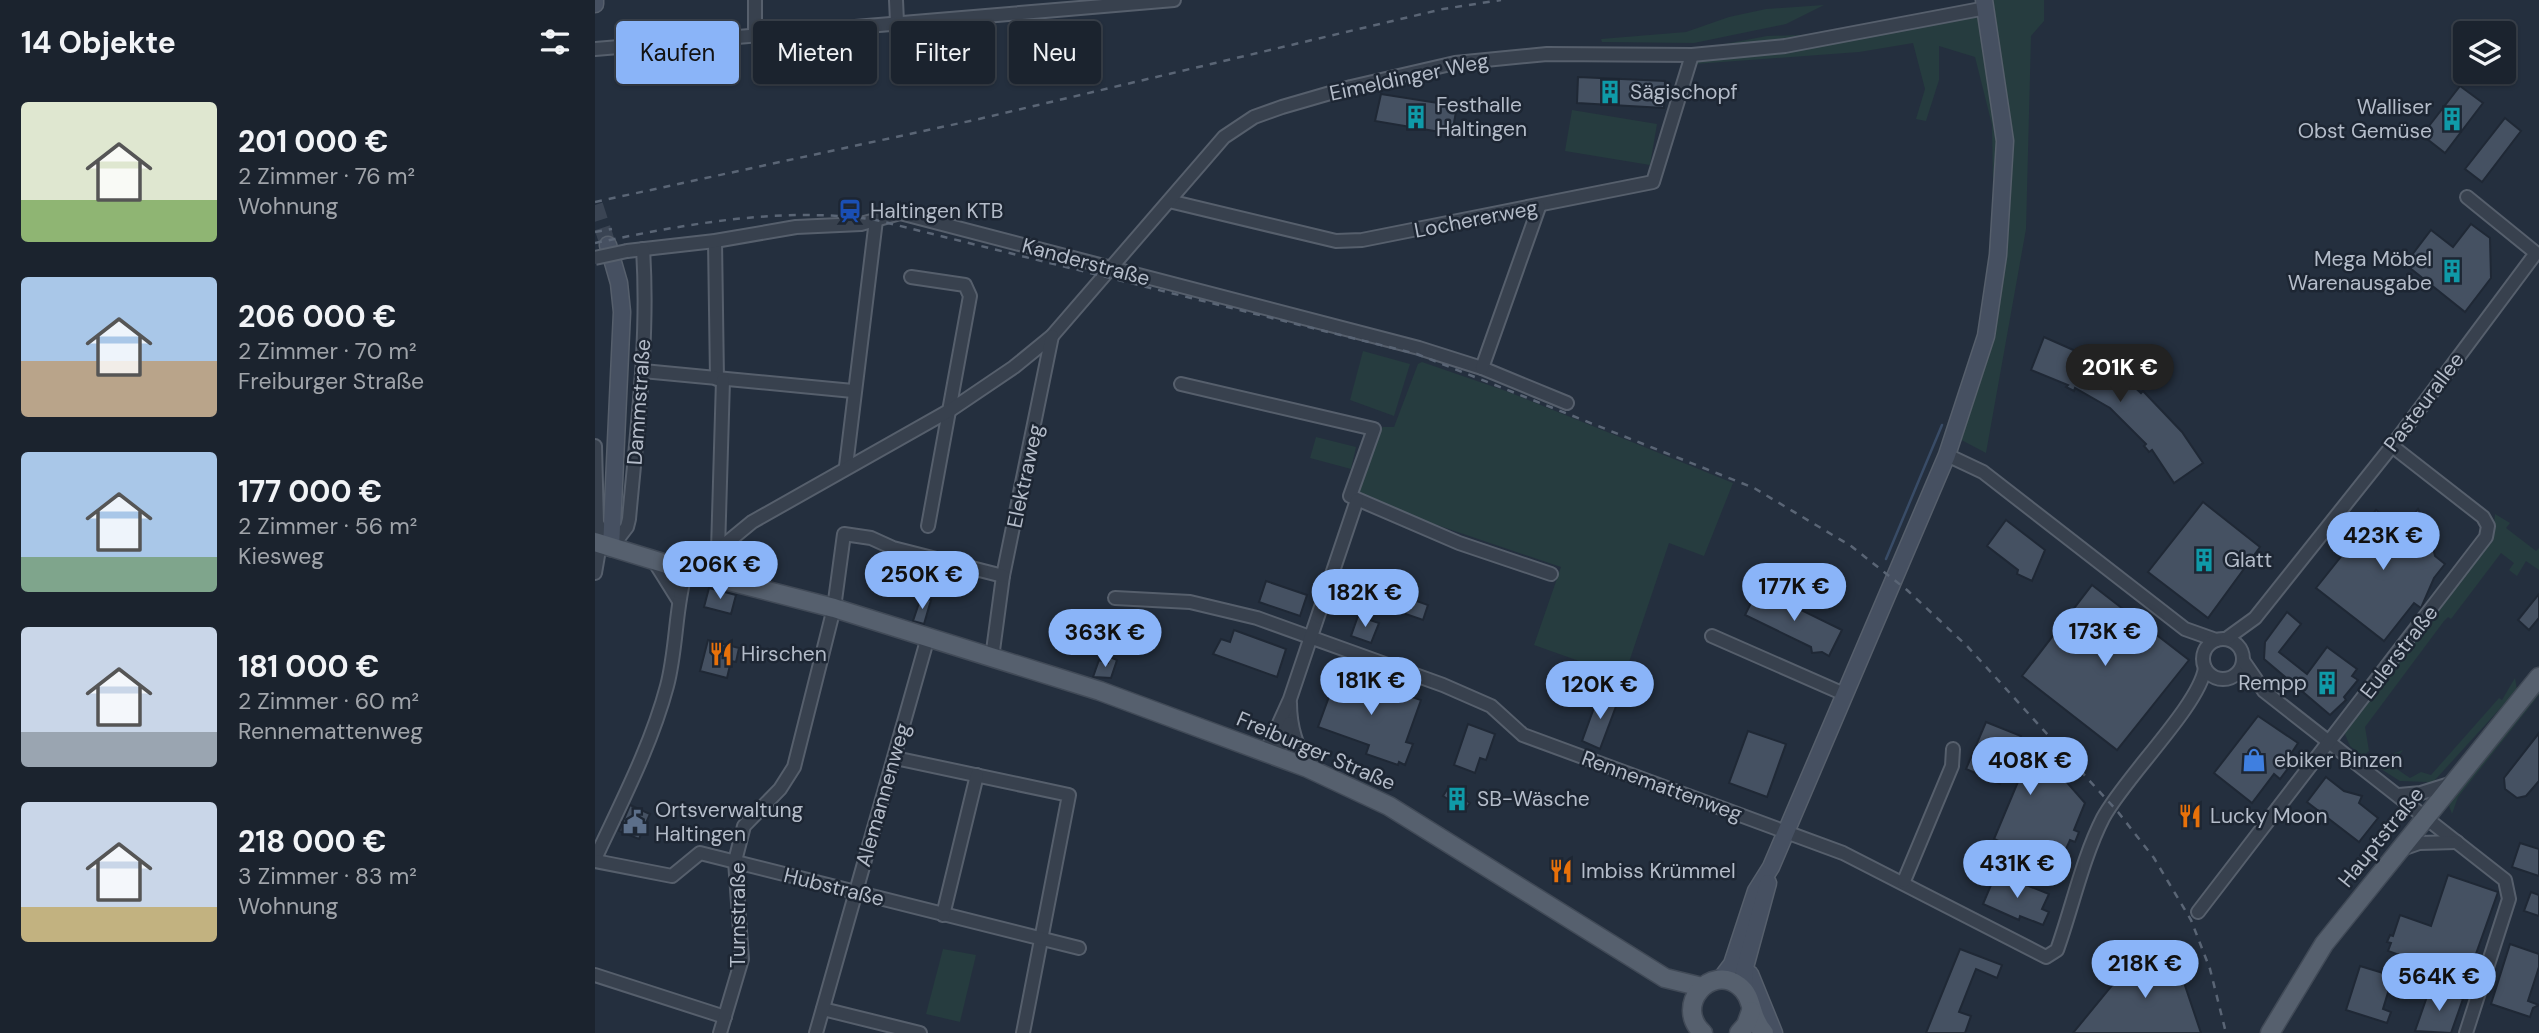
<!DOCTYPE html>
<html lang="de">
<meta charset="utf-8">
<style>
:root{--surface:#1b232e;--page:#282f3a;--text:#f1f3f6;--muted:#a0a4aa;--line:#39404a;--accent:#8ab4f8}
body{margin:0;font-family:"DM Sans",sans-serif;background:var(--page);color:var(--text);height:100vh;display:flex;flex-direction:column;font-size:26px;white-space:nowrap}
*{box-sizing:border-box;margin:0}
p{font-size:23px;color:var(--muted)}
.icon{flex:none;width:38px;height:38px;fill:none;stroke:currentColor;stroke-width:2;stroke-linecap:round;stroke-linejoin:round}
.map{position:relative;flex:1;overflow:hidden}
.details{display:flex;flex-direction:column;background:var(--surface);width:595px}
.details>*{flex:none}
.hud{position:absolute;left:21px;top:21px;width:665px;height:63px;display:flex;gap:14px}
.controls{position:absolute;left:1858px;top:21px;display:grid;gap:14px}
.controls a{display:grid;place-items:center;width:63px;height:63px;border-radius:7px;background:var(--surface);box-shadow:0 2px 5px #0004,0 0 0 2px var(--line);font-size:35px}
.price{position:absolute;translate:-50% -60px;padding:0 16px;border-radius:24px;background:var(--accent);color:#111;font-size:23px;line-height:46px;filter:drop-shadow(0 2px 4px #0008)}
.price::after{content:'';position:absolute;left:50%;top:42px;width:21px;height:16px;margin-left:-10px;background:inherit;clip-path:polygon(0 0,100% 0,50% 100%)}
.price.selected{background:#222;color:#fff}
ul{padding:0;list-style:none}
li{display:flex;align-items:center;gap:21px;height:175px;padding:0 21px}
li span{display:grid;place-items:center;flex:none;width:196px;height:140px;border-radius:7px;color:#555}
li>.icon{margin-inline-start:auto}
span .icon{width:84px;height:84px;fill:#fffc;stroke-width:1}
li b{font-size:30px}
h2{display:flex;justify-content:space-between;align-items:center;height:84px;padding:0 21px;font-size:30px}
.tag{padding:0 24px;border-radius:7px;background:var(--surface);box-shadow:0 2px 5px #0004,0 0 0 2px var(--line);font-size:24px;line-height:63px}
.tag.selected{background:var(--accent);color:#111}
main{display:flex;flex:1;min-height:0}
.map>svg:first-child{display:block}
.green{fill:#263c3f}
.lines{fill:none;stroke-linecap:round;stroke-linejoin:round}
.stream{stroke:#394c67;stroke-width:2.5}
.building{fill:#455162;stroke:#1f2835;stroke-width:2}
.secondary-tunnel{stroke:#3a4453;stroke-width:16;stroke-dasharray:16 8;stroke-linecap:butt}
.street-casing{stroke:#565f6c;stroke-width:16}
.secondary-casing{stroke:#565f6c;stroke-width:19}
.primary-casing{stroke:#414a57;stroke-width:21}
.street{stroke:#38414e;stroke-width:12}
.secondary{stroke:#465061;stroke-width:16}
.primary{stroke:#56606e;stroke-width:18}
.rail{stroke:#5a6575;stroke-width:2.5;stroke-dasharray:7 7;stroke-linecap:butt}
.street-bridge-casing{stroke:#565f6c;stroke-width:16;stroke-linecap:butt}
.street-bridge{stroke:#38414e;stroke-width:12}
.labels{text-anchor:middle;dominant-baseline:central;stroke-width:5;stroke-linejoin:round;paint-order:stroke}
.street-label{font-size:21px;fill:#b4bcc9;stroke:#1d2633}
.poi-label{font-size:21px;fill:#b4bcc9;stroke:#1d2633;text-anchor:start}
</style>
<main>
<section class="details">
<h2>14 Objekte<svg class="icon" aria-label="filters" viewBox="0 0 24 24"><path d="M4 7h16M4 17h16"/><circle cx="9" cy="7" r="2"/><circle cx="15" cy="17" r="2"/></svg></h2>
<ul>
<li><span style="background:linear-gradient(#dfe7d0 70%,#8fb573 0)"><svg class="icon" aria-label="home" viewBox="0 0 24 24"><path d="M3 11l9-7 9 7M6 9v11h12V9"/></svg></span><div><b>201 000 €</b><p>2 Zimmer · 76 m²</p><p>Wohnung</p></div></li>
<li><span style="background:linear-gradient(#a9c7e8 60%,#b9a48a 0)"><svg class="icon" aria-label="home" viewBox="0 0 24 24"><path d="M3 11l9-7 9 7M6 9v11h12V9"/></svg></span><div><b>206 000 €</b><p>2 Zimmer · 70 m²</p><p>Freiburger Straße</p></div></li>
<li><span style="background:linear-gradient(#a9c7e8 75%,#7fa58c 0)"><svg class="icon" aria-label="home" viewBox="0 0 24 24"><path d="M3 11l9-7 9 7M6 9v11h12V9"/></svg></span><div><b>177 000 €</b><p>2 Zimmer · 56 m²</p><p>Kiesweg</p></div></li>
<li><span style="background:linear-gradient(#c9d6e8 75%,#9aa5b1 0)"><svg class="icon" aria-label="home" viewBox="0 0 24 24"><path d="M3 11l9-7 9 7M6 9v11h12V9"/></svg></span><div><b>181 000 €</b><p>2 Zimmer · 60 m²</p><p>Rennemattenweg</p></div></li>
<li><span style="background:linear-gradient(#c9d6e8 75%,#c2b280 0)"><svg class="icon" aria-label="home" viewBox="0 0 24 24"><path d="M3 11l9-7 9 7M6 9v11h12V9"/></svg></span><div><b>218 000 €</b><p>3 Zimmer · 83 m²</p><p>Wohnung</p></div></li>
</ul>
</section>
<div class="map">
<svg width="1944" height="1033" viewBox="0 0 1944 1033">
<rect width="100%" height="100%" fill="#242f3e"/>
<g class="green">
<path d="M 1398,0 L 1449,0 L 1449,21 L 1436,36 L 1431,229 L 1391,453 L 1355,434 L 1380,345 L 1399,237 L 1397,125 L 1380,57 L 1344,46 L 1344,80 L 1331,121 L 1321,119 L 1330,89 L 1318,43 L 1264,52 L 1100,64 L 1103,49 L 1172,36 L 1262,33 L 1331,24 Z"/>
<path d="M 1229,5 L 1191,24 L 1099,43 L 1007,42 L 1006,39 L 1091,32 L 1134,17 L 1171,9 Z"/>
<path d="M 977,110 L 1062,124 L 1055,165 L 970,151 Z"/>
<path d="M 768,351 L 815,364 L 799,416 L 755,400 Z"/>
<path d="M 827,362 L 911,391 L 1138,483 L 1109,556 L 1074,543 L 1029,677 L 939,645 L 966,567 L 789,507 L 761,493 L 785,430 L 788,427 L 799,427 L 823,364 Z"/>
<path d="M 721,437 L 761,447 L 756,469 L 715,458 Z"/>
<path d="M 1900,514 L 1915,523 L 1911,528 L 1941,551 L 1944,548 L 1944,570 L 1931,561 L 1922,576 L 1914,570 L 1919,563 L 1906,553 L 1856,619 L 1853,617 L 1849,621 L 1770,727 L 1774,751 L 1768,756 L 1755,746 L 1749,732 L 1890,550 L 1898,535 Z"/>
<path d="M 1920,678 L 1922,690 L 1839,781 L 1833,784 L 1832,782 L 1805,781 L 1786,769 L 1797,754 L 1808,750 L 1796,765 L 1815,778 L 1826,772 L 1836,775 L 1904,698 L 1907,700 Z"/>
<path d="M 1944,689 L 1944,695 L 1863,797 L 1857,814 L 1854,806 L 1860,795 Z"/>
<path d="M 348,949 L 381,955 L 365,1022 L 331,1014 Z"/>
</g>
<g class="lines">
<path class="stream" d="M 1291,559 L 1347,425"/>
</g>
<g class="building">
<path d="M 983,77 L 1070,81 L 1069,108 L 982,103 Z"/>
<path d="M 1865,86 L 1888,103 L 1850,153 L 1827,135 Z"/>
<path d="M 786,94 L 862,106 L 857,134 L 780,121 Z"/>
<path d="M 1910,118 L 1926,131 L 1887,182 L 1870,169 Z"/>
<path d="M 1876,224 L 1895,238 L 1896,278 L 1870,312 L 1810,264 L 1836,230 L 1858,247 Z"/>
<path d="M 1449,337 L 1501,360 L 1532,380 L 1546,393 L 1548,391 L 1587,432 L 1608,463 L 1579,483 L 1557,450 L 1554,452 L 1549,446 L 1551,444 L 1515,408 L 1480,388 L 1479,391 L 1471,387 L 1473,385 L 1436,370 Z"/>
<path d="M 1608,502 L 1665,547 L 1613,618 L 1553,572 Z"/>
<path d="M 1823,509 L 1834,530 L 1840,556 L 1850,564 L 1839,578 L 1826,608 L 1819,603 L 1789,641 L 1721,588 L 1748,554 L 1743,549 L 1756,532 L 1761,536 L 1781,510 L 1807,530 Z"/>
<path d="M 1411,520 L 1450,550 L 1437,581 L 1422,574 L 1423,570 L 1392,546 Z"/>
<path d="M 671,581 L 712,595 L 705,616 L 664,602 Z"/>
<path d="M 1497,585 L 1594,660 L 1522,750 L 1427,676 Z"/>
<path d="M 114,588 L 141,595 L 136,614 L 109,607 Z"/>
<path d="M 1163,589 L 1247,630 L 1234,656 L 1227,652 L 1217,653 L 1216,647 L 1150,615 Z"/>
<path d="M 1944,594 L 1944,618 L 1934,630 L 1923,620 Z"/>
<path d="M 805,595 L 833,605 L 828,620 L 799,610 Z"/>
<path d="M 326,597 L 336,600 L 329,624 L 318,621 Z"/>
<path d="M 1692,612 L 1706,624 L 1684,652 L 1712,674 L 1732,647 L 1762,669 L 1757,676 L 1763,680 L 1749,697 L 1751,700 L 1735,715 L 1669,659 L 1670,642 Z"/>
<path d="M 763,616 L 784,623 L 776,643 L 756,636 Z"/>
<path d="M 639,630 L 691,649 L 682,677 L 618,654 L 626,639 L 635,642 Z"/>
<path d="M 113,640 L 144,648 L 141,662 L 136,661 L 132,678 L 105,671 Z"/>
<path d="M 515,657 L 522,660 L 516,678 L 498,677 L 504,660 L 513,663 Z"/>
<path d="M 743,672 L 826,700 L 811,742 L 818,744 L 810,765 L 804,762 L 803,765 L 771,754 L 774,745 L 723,727 Z"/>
<path d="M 1004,694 L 1023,701 L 1005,749 L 987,741 Z"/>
<path d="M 1663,716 L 1703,743 L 1690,763 L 1694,767 L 1685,779 L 1679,774 L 1657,803 L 1619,773 Z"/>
<path d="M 1391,722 L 1426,736 L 1423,744 L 1448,755 L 1490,803 L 1479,830 L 1484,832 L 1480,842 L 1475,840 L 1463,867 L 1399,839 L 1433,758 L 1419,752 L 1405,784 L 1371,769 Z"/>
<path d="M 873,724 L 900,734 L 891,760 L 885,758 L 880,773 L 859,765 Z"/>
<path d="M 1153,731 L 1191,744 L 1172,797 L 1134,783 Z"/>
<path d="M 1944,733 L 1944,781 L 1931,796 L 1922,798 L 1910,789 L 1909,778 Z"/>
<path d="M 1731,777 L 1749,791 L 1767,796 L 1764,803 L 1783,818 L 1764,842 L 1712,802 Z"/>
<path d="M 853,788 L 875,803 L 870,810 L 848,796 Z"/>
<path d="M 35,805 L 55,814 L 44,839 L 24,831 Z"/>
<path d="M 1925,843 L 1944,849 L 1944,876 L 1917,867 Z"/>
<path d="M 1401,873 L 1454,894 L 1447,909 L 1454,912 L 1448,925 L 1425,916 L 1424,920 L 1388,904 Z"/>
<path d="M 1853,875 L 1903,892 L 1872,979 L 1793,951 L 1796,943 L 1792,942 L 1795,935 L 1798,936 L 1805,915 L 1836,926 Z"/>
<path d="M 1936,892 L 1944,895 L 1944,916 L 1929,911 Z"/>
<path d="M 1915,944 L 1944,954 L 1944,967 L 1933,1001 L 1944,1005 L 1938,1008 L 1935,1017 L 1896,1004 Z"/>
<path d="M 1561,945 L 1571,946 L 1579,953 L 1606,1033 L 1478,1033 L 1523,978 Z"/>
<path d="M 1365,949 L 1407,965 L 1402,978 L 1381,969 L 1364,1012 L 1376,1016 L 1370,1033 L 1331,1033 Z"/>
<path d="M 1765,966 L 1798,976 L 1788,1009 L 1796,1012 L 1792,1023 L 1751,1010 Z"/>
<path d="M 1835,988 L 1868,999 L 1856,1033 L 1820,1031 Z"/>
</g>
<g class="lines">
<path class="secondary-tunnel" d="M 0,205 L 13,245"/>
<g class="street-casing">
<g id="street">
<path d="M 301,0 L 302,22"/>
<path d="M 160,36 L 160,0"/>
<path d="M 0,49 L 579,0"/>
<path d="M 574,201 L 741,241 L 767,240 L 1058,182 L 1097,55"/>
<path d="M 120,241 L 122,379"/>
<path d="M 32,251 L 120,241 L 201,227 L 266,224 L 305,213 L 824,348 L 887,368 L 972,403"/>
<path d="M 316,277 L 370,285 L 375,296 L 333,526"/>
<path d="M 887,368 L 944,207"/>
<path d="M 48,371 L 258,391"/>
<path d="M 586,384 L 779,429 L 755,496 L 864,543 L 956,574"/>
<path d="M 0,446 L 2,523 L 16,548 L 32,527 L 34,519 C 42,429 54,339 48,249"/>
<path d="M 1352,455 L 1388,472 L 1590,629 L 1621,640"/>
<path d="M 251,466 L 281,220"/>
<path d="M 123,550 L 128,380"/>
<path d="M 59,561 L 84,601"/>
<path d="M 0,573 L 5,544"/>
<path d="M 115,576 L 123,550 L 157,522 L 357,409 L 419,367 L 457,336 L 629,137 L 659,117 L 687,107 L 756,87 L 860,63 L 952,54 L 1097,55 L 1190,46 L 1391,8"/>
<path d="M 520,598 L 595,602 L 662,618 L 848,685 L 896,706 L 928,735 L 1248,853 L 1451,957 L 1462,950 C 1477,908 1488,857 1508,818 C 1530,777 1604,706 1610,668"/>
<path d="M 1117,636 L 1249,694"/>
<circle cx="1628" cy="659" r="20"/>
<path d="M 1631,639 L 1660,618 L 1797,446 L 1941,253 L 1872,197"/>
<path d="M 397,658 L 408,576 L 457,336"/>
<path d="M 1649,662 L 1669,691 L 1910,880 L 1914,899 L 1871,1033"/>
<path d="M 695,703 C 695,728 702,746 713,768"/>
<path d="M 671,752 L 695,699 L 762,500"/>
<path d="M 671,752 L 685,745 L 695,723"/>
<path d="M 300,758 L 474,795 L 428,1033"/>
<path d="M 1804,795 L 1826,793 L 1858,783"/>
<path d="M 1807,849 L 1824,843 L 1862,842"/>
<path d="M 0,859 C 26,803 56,746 72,686 C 82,648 80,608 91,570"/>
<path d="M 0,861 L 77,876 L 105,853 L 484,948"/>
<path d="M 1309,881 L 1357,766 L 1358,749"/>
<path d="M 1603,912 L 1891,537 L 1893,526 L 1888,517 L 1797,446"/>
<path d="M 348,915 L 382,775"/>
<path d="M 0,975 L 130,1017"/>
<path d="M 228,1009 L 325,1033"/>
<path d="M 125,1033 L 147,959 L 140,861 L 149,826 L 185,789 L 199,767 L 239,608 L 249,534 L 276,538 L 298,548 L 408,576"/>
<path d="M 221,1033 L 333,637"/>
</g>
</g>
<g class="secondary-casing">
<g id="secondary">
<path d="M 0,4 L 0,0"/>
<path d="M 13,245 L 24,283 L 27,312 L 16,548"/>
<path d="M 1155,974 L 1179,1033"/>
<path d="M 1125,980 L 1137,964 L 1161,891 L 1176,867 L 1352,455 L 1391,336 L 1403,255 L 1410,141 L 1389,0"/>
<path d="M 1150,992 L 1149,971 L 1173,883"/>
</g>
</g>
<g class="primary-casing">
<g id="primary">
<path d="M 0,542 L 91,570 L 239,608 L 505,691 L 713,768 L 794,806 L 1070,978 L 1107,987"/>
<path d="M 1108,1033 C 1078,1006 1116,963 1144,986 C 1159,997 1154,1017 1169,1033"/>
<path d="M 1144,1033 L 1151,1025 L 1156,1011"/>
<path d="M 1675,1033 L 1729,944 L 1944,677"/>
</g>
</g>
<use href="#street" class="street"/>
<use href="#secondary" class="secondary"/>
<use href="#primary" class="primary"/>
<g class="rail">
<path d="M 0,202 L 384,119 L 848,9 L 906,0"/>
<path d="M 0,232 L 17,229"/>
<path d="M 0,243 C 92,224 187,206 281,220 L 822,354 L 1159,488 L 1256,546 L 1312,590 L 1372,646 L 1523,812 L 1559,858 L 1596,920 L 1615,969 L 1631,1033"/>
</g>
<g class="street-bridge-casing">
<path id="street-bridge" d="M 0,258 L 32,251"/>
</g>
<use href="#street-bridge" class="street-bridge"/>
</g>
<defs>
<g id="building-bare" transform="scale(1.89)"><path d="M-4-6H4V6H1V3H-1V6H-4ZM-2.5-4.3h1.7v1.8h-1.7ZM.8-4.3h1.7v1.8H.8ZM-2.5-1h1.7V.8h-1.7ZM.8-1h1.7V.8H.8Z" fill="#0f9aa8" stroke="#1d2633" stroke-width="2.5" paint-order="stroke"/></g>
<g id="station-bare" transform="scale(1.89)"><path d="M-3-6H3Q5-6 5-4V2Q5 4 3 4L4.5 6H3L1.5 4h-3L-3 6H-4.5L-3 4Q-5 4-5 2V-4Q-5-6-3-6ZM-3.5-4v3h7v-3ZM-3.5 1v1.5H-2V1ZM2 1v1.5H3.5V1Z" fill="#1a4fb4" stroke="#1d2633" stroke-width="2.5" paint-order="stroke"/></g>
<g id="restaurant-bare" transform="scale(1.89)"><path d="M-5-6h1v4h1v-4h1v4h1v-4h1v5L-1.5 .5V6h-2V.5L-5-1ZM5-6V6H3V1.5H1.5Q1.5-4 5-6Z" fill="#e8710a" stroke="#1d2633" stroke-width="2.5" paint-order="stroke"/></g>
<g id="shop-bare" transform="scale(1.89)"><path d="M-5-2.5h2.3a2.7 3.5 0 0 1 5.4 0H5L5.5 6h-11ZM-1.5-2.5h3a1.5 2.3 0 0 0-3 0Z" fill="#3f7fe0" stroke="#1d2633" stroke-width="2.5" paint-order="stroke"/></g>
<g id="civic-bare" transform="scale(1.89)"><path d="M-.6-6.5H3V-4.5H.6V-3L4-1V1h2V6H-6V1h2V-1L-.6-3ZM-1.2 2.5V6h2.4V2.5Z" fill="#5c6f8a" stroke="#1d2633" stroke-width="2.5" paint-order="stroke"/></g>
</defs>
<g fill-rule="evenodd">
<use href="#building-bare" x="1015" y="92"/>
<use href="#building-bare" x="821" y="117"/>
<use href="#building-bare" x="1857" y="119"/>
<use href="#station-bare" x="255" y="211"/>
<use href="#building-bare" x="1857" y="271"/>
<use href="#building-bare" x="1609" y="560"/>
<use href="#restaurant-bare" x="126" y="654"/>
<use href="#building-bare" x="1732" y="683"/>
<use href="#shop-bare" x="1659" y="760"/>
<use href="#building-bare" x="862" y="799"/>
<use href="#restaurant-bare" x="1595" y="816"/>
<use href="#civic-bare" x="40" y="822"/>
<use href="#restaurant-bare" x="966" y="871"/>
</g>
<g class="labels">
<g class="street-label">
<text transform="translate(814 77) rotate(-12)">Eimeldinger Weg</text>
<text transform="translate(881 219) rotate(-11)">Lochererweg</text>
<text transform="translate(491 262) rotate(15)">Kanderstraße</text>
<text transform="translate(44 402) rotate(-86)">Dammstraße</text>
<text transform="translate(1829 402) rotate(-53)">Pasteurallee</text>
<text transform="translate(430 476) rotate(-78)">Elektraweg</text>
<text transform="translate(1804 652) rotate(-52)">Eulerstraße</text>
<text transform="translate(721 751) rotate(23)">Freiburger Straße</text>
<text transform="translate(1067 786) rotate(20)">Rennemattenweg</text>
<text transform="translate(288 795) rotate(-74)">Alemannenweg</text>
<text transform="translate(1786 837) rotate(-51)">Hauptstraße</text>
<text transform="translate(239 887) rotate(14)">Hubstraße</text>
<text transform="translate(143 915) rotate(-90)">Turnstraße</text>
</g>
<g class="poi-label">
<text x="1035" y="92">Sägischopf</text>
<text x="841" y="105">Festhalle<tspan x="841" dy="24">Haltingen</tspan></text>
<text x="1837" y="107" text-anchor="end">Walliser<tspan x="1837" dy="24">Obst Gemüse</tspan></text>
<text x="275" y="211">Haltingen KTB</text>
<text x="1837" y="259" text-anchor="end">Mega Möbel<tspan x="1837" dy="24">Warenausgabe</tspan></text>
<text x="1629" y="560">Glatt</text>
<text x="146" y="654">Hirschen</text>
<text x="1712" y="683" text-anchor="end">Rempp</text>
<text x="1679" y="760">ebiker Binzen</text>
<text x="882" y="799">SB-Wäsche</text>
<text x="60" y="810">Ortsverwaltung<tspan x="60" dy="24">Haltingen</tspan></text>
<text x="1615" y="816">Lucky Moon</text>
<text x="986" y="871">Imbiss Krümmel</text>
</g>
</g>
</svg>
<div class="controls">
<a><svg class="icon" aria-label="layers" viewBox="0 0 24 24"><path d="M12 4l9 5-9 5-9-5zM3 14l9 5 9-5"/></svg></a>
</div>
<b class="price selected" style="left:1525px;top:404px">201K €</b>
<b class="price" style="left:1788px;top:572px">423K €</b>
<b class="price" style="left:125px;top:601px">206K €</b>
<b class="price" style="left:327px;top:611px">250K €</b>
<b class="price" style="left:1199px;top:623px">177K €</b>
<b class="price" style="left:770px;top:629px">182K €</b>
<b class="price" style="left:1510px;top:668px">173K €</b>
<b class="price" style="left:510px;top:669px">363K €</b>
<b class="price" style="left:776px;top:717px">181K €</b>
<b class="price" style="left:1005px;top:721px">120K €</b>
<b class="price" style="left:1435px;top:797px">408K €</b>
<b class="price" style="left:1422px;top:900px">431K €</b>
<b class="price" style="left:1550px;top:1000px">218K €</b>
<b class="price" style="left:1844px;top:1013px">564K €</b>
<div class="hud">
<a class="tag selected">Kaufen</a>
<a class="tag">Mieten</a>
<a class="tag">Filter</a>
<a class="tag">Neu</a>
</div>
</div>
</main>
